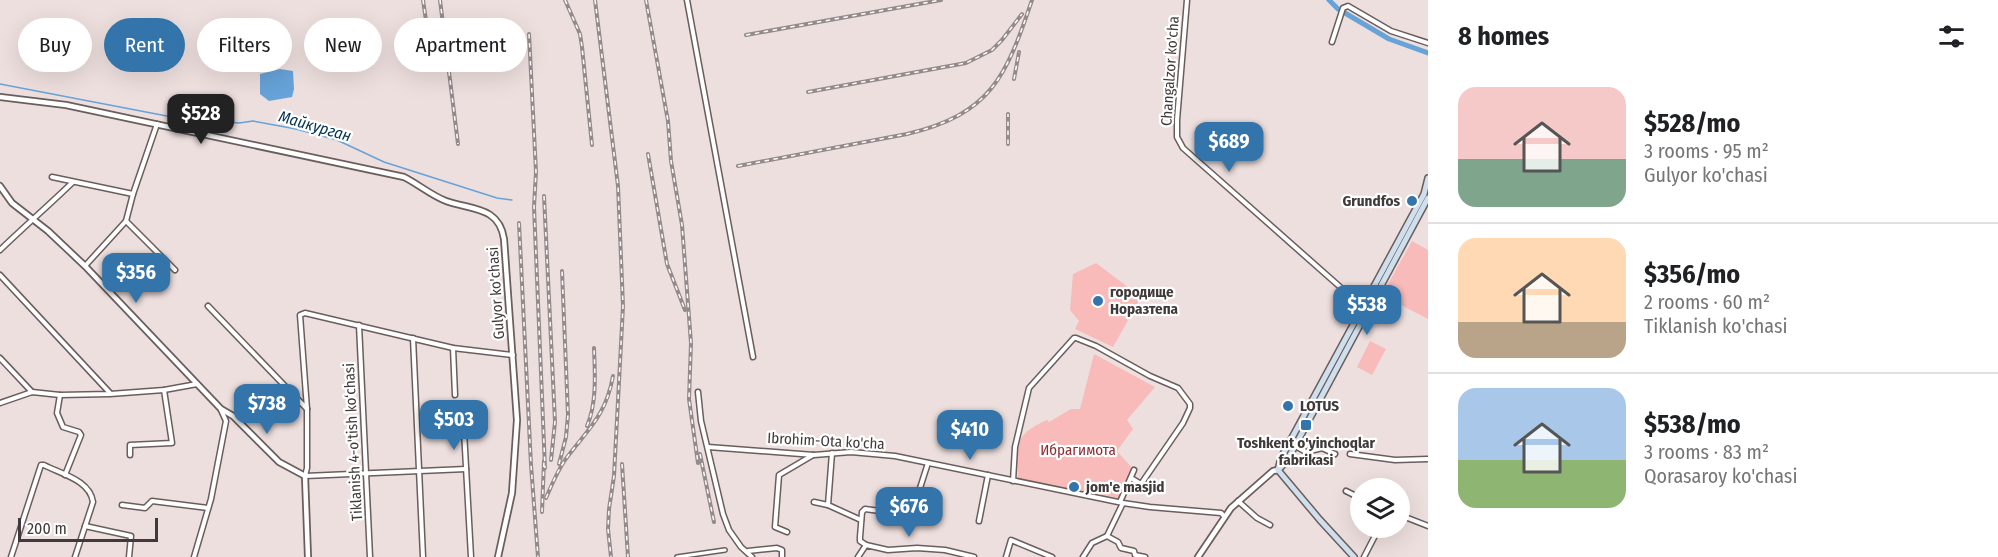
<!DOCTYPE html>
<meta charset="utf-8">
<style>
:root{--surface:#fff;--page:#f2f2f2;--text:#202124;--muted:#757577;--line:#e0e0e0;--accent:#3374aa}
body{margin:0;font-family:"Fira Sans Condensed",sans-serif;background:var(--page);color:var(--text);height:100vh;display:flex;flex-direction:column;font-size:22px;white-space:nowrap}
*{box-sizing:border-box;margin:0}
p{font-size:20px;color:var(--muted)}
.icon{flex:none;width:33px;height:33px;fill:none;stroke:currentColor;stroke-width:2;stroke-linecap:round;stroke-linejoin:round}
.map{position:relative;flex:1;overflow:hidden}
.sheet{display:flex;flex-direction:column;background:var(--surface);width:570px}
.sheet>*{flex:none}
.banner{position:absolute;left:18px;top:18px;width:570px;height:54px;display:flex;gap:12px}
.fabs{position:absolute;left:1350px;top:478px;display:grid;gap:12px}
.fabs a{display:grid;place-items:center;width:60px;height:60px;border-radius:50%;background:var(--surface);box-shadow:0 6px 24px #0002;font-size:30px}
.scale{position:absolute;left:18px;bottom:15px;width:140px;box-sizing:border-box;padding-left:6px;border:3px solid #403a3a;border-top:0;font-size:16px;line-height:21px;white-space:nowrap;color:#403a3a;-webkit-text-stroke:4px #fff;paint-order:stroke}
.price{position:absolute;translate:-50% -51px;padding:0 14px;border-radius:12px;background:var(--accent);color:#fff;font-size:20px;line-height:39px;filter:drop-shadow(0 2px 3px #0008)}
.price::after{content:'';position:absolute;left:50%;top:36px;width:18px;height:14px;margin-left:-9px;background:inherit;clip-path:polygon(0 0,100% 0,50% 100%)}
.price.active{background:#222;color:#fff}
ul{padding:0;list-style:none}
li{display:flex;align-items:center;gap:18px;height:150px;padding:0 30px}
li+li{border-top:2px solid var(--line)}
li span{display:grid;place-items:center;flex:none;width:168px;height:120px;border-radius:18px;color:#555}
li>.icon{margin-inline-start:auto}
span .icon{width:72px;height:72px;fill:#fffc;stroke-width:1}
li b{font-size:26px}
h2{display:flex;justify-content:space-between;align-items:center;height:72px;padding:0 30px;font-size:26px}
.pill{padding:0 21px;border-radius:27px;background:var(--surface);box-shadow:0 6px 24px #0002;font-size:21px;line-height:54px}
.pill.active{background:var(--accent);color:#fff}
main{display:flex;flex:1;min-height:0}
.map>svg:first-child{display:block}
.green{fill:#f8bbb9}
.water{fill:#67a2d8}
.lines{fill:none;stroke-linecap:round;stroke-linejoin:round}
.stream{stroke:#67a2d8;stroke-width:1.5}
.canal{stroke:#67a2d8;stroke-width:5}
.pedestrian-casing{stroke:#6a5e5d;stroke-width:6}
.minor-casing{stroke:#6a5e5d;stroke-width:7}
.tertiary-casing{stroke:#6a5e5d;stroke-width:8}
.secondary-casing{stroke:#6a5e5d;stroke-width:8}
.pedestrian{stroke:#fff;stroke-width:3}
.minor{stroke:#fff;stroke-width:4}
.tertiary{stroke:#fff;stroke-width:4.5}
.secondary{stroke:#cfdfed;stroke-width:5}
.rail-casing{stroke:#948a8a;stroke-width:4}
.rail{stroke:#fff;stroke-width:1.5;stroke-dasharray:4.5;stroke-linecap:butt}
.poi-dot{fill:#3374aa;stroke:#fff;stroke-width:2}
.labels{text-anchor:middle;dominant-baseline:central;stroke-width:4.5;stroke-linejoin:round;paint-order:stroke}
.street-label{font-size:15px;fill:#403a3a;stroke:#fff}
.poi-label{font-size:15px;font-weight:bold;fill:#403a3a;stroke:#fff;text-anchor:start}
.park-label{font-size:15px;fill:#8c2c32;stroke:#fff}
.water-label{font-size:16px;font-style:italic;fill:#023153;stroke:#fff}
</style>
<main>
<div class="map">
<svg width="1428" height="557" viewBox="0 0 1428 557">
<rect width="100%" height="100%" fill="#eddfde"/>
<g class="green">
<path d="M 1412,241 L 1428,250 L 1428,319 L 1382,295 Z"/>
<path d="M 1096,263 L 1141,297 L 1113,347 L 1075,329 L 1079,321 L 1070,310 L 1073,274 Z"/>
<path d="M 1370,341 L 1386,349 L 1372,375 L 1357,367 Z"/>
<path d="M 1094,354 L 1155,387 L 1127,420 L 1133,429 L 1117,451 L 1132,468 L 1119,498 L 1018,479 C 1017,445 1013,435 1047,420 L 1049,422 L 1071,409 L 1080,409 Z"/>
</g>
<path class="water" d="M 280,69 L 293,71 L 294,89 L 292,97 L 269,101 L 260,94 L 260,74 Z"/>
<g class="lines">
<path class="stream" d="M 0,84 L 172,117 L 239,123 L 253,121 L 296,129 L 337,140 L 384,162 L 497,198 L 512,200"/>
<g class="canal">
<path d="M 1329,0 L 1338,9"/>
<path d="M 1345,13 L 1389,39 L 1428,53"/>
</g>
<g class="pedestrian-casing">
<path id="pedestrian" d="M 677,557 L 725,550"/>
</g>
<g class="minor-casing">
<g id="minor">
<path d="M 687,0 L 753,357"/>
<path d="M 1187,0 L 1177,120 L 1177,137 L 1183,148 L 1347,293 L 1371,305"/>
<path d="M 1332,42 L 1343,8 L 1348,6 L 1391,31 L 1428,43"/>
<path d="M 52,177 L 133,194"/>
<path d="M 126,221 L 175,270"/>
<path d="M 0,250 C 24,227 49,205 73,182"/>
<path d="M 85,266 L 126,221 L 133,194 L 157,124"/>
<path d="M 0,275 L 110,393"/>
<path d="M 208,306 L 307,409"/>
<path d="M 359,325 L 370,557"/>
<path d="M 413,338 L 423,557"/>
<path d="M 453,348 L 455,395"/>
<path d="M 0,358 L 32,392"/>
<path d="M 698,392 L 701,421 L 723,514 L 729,530 L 741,547 L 752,557"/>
<path d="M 60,395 L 57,413 L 63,427 L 79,432 L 81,435 L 65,475"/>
<path d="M 0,403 L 32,392 L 60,395 L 110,394 L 164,390 L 197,384"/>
<path d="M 464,431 L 471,557"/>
<path d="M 1295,446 L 1306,452 L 1322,448 L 1335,454"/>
<path d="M 708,447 L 814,455 L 851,452 L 895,456 L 1123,503 L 1150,507 L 1221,513 L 1224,516"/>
<path d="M 1350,454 L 1395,460 L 1428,459"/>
<path d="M 130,455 L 130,445 L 172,443 L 164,390"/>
<path d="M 466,469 L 305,476 L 307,468 L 307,409 L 300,315 L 305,313 L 453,348 L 513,355"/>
<path d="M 1013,481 L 1015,447 L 1029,388 L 1074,338 L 1076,338 L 1096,346 L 1150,376 L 1178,388 L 1190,404 L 1190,408 L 1183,423 L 1141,484 L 1131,478"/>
<path d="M 920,488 L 928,463"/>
<path d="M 1346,491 L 1360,498"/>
<path d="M 1238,501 L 1257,518 L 1270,525"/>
<path d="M 814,502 L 828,505 L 861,520"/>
<path d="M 1120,502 L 1134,470"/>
<path d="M 122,505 L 145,508 L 152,501 L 208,508"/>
<path d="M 828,505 L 832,453"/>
<path d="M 1400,515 L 1428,526"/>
<path d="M 979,521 L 988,475"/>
<path d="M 85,526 L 131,536 L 129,557"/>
<path d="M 787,532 L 775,527 L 779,475 L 813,455"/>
<path d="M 1107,536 L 1118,542 L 1121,548 L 1134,551 L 1135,555 L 1145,557"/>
<path d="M 866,545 L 860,541 L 860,537 L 862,512 L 865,509 L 932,518"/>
<path d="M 748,551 L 777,548 L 782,550 L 782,557"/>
<path d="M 11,557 L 41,465 L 44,465 C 61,474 90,480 93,502 L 75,557"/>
<path d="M 194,557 L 211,499 L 226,421 L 221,410"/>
<path d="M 858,557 L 866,545 L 888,550 L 917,548 L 945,550 L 974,557"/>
<path d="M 1006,557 L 1011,540 L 1052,557"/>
<path d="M 1083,557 L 1092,543 L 1107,536 L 1123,503"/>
<path d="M 1364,557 L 1379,528"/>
</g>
</g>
<g class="tertiary-casing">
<g id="tertiary">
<path d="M 0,97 L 66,105 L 404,177 C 418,184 432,196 446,201 C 471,210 499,206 504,239 L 517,420 L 512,493 L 498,557"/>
<path d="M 0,186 L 12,203 L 48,231 L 85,266 L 221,409 L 233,416 L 279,462 L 305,476 L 308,557"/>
<path d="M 1198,557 L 1231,508 L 1273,471 L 1278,470"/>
</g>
</g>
<g class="secondary-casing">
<g id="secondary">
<path d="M 1279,469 L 1286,462 L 1295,446 L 1428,198"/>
<path d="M 1278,470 L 1281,458 L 1424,194 L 1428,178"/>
<path d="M 1278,470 L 1320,520 L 1354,557"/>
</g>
</g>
<use href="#pedestrian" class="pedestrian"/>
<use href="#minor" class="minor"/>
<use href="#tertiary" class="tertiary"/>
<use href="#secondary" class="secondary"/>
<g class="rail-casing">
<g id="rail">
<path d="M 423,0 L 427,27"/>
<path d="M 440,0 L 458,144"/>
<path d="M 565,0 L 580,34 L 582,47 L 592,145"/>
<path d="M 595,0 L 618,186 L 623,306 L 614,476 L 609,509 L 608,529 L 611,557"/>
<path d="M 646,0 L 668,121 L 671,161 L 682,225 L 691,343 L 689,399 L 698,463"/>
<path d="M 529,34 L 536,172 L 534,207 L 545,468"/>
<path d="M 746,35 L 941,0"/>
<path d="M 1014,79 L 1019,52"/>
<path d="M 808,92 L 966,63 L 992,50 L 1002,40 L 1022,14"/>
<path d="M 1008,144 L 1008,114"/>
<path d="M 648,154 L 667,264 L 685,310"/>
<path d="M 738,166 L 907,134 C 991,114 1006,77 1032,0"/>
<path d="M 544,196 L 555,422 L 551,460"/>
<path d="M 519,223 L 531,465 L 538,557"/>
<path d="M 587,426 C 597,403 595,373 594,348"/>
<path d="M 700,454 L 714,522"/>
<path d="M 559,464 L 566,437 L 568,415 L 562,271"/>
<path d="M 622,464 L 628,557"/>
<path d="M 546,498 C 552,484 557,472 565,460 C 587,430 606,416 613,376"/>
<path d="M 542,512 L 544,461"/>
</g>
</g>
<use href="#rail" class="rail"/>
</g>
<g class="poi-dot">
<circle cx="1412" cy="201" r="6"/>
<circle cx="1098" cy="301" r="6"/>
<circle cx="1288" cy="406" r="6"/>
<rect x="1300" y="419" width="12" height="12" rx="3"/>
<circle cx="1074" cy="487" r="6"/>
</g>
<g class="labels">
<g class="street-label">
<text transform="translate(1170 71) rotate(-86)">Changalzor ko'cha</text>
<text transform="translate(496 293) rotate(-94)">Gulyor ko'chasi</text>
<text transform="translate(826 441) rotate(3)">Ibrohim-Ota ko'cha</text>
<text transform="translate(353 442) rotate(-93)">Tiklanish 4-o'tish ko‘chasi</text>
</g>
<g class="poi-label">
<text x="1400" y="201" text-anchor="end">Grundfos</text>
<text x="1110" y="292">городище<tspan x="1110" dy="17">Норазтепа</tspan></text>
<text x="1300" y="406">LOTUS</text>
<text x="1306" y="443" text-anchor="middle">Toshkent o'yinchoqlar<tspan x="1306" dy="17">fabrikasi</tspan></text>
<text x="1086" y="487">jom'e masjid</text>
</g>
<g class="park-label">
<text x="1078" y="450">Ибрагимота</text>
</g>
<g class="water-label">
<text transform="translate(315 126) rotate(16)">Майкурган</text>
</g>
</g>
</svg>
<div class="fabs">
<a><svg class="icon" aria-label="layers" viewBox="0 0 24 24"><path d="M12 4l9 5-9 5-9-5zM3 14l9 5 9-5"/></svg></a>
</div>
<div class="scale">200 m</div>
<b class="price active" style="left:201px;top:145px">$528</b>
<b class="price" style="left:1229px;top:173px">$689</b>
<b class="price" style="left:136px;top:304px">$356</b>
<b class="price" style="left:1367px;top:336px">$538</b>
<b class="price" style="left:267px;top:435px">$738</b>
<b class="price" style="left:454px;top:451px">$503</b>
<b class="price" style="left:970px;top:461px">$410</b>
<b class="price" style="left:909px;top:538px">$676</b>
<div class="banner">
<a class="pill">Buy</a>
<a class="pill active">Rent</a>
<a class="pill">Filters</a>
<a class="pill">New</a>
<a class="pill">Apartment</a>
</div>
</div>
<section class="sheet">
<h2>8 homes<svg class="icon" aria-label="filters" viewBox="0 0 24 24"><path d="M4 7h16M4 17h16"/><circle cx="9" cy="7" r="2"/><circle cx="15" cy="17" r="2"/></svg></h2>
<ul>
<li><span style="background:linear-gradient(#f6c9c9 60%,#7fa58c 0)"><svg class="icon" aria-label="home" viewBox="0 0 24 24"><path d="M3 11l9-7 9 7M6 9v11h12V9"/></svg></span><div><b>$528/mo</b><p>3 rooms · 95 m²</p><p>Gulyor ko'chasi</p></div></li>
<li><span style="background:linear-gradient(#ffd9b3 70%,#b9a48a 0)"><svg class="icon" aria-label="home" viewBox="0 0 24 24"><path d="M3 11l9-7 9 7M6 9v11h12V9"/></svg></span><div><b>$356/mo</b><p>2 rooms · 60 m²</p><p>Tiklanish ko'chasi</p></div></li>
<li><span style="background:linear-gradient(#a9c7e8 60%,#8fb573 0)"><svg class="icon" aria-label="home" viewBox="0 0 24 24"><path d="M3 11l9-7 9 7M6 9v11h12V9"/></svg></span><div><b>$538/mo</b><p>3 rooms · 83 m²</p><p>Qorasaroy ko'chasi</p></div></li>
</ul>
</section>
</main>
